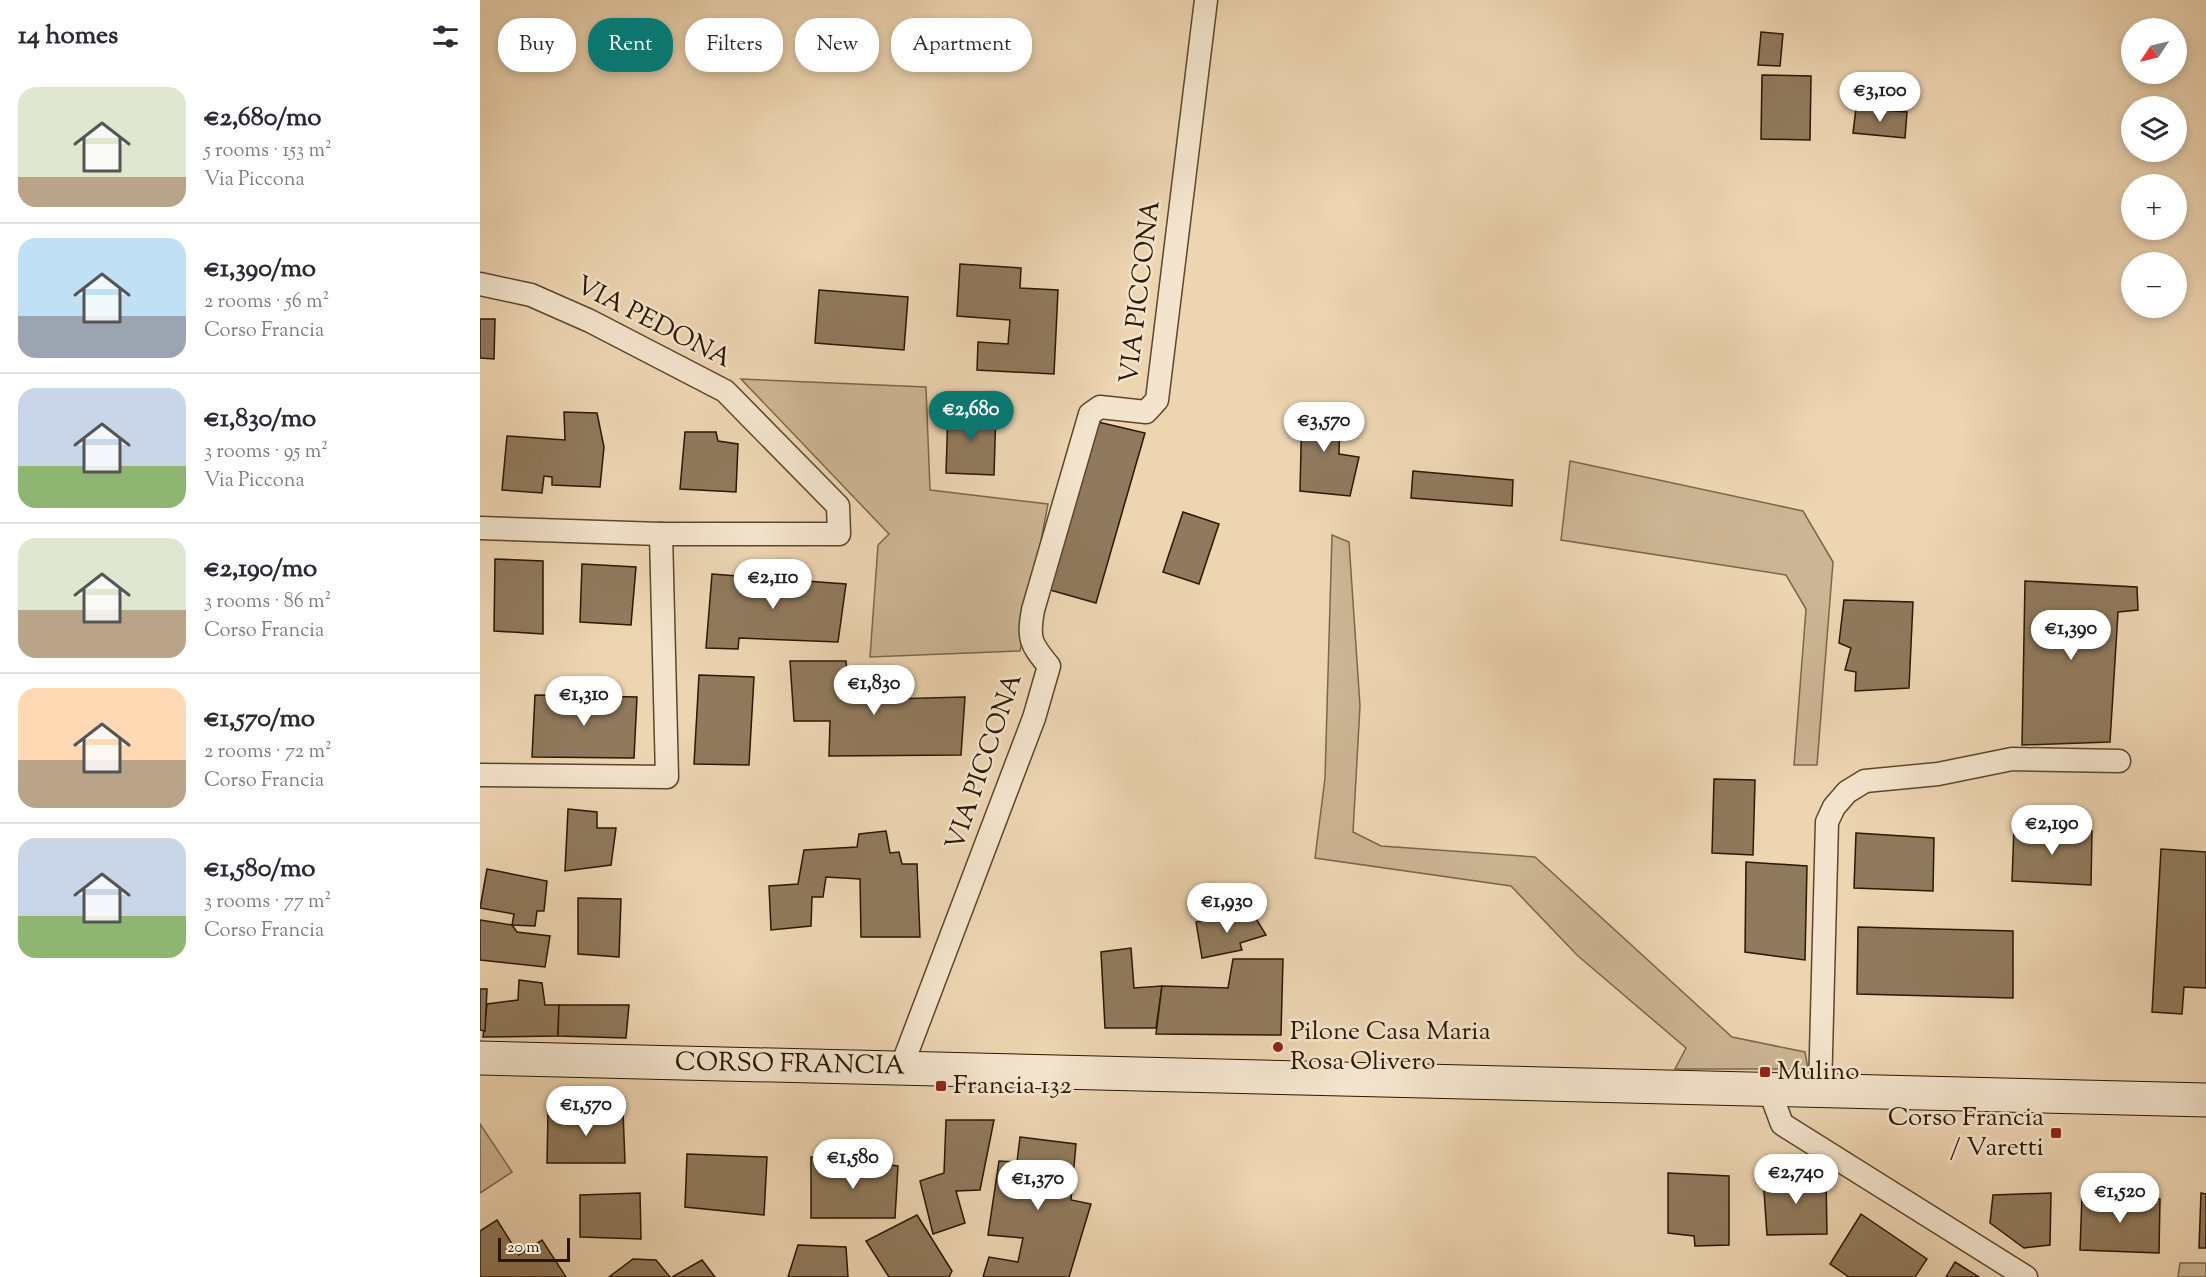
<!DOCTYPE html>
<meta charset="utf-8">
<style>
:root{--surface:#fff;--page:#f2f2f3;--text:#2b2b33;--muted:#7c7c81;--line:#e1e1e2;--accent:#0f766e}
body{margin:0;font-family:"Sorts Mill Goudy",serif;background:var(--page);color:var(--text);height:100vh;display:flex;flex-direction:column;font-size:22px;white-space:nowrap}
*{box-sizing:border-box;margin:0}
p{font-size:20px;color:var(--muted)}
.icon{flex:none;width:33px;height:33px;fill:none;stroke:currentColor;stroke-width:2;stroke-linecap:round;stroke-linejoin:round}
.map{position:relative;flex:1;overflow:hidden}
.details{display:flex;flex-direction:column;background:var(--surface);width:480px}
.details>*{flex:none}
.banner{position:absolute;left:18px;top:18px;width:570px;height:54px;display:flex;gap:12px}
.needle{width:39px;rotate:235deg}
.tools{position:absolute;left:1641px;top:18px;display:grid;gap:12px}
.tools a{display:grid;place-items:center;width:66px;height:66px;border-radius:50%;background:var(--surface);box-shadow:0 3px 9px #0003;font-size:30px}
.scale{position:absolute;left:18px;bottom:15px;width:72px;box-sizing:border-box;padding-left:6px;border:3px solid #2b1700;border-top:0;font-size:16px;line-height:21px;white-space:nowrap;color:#2b1700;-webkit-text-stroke:4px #f3e4cd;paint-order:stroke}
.price{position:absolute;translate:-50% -51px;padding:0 14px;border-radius:21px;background:#fff;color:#222;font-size:20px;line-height:39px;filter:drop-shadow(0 2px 3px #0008)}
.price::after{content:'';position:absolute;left:50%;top:36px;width:18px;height:14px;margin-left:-9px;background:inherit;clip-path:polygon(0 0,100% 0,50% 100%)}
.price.selected{background:var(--accent);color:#fff}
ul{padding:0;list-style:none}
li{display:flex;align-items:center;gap:18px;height:150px;padding:0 18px}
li+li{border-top:2px solid var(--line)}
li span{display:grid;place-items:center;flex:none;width:168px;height:120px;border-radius:18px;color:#555}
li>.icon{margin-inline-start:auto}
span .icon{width:72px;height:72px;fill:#fffc;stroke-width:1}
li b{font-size:26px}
h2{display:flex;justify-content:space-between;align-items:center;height:72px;padding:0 18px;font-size:26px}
.chip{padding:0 21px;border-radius:24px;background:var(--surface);box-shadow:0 3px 9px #0003;font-size:21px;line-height:54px}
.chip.selected{background:var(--accent);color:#fff}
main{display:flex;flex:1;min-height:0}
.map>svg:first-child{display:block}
.green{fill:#ccb594;stroke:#7c664a;stroke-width:1.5}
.building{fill:#907a5d;stroke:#2b1700;stroke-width:1.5}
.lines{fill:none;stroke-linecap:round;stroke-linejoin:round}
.street-casing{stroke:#5c462c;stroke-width:25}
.secondary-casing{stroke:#2b1700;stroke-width:35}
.street{stroke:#f3e4cd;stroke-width:22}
.secondary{stroke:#f3e4cd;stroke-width:33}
.poi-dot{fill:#8f2418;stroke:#f3e4cd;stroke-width:2}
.labels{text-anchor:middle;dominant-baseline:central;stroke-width:5;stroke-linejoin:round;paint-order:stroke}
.street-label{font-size:26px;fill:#2b1700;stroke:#f3e4cd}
.poi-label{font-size:26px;fill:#2b1700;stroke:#f3e4cd;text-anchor:start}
</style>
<main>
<section class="details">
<h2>14 homes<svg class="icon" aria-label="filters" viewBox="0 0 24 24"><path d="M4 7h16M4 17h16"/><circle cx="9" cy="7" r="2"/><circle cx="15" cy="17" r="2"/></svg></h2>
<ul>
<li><span style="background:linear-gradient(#dfe7d0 75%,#b9a48a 0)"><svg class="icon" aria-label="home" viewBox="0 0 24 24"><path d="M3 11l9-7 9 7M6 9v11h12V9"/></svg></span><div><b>€2,680/mo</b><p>5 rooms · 153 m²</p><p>Via Piccona</p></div></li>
<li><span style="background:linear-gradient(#bfe0f5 65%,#9aa5b1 0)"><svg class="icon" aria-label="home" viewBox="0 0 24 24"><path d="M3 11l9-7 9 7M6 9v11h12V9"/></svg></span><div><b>€1,390/mo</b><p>2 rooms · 56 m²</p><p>Corso Francia</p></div></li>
<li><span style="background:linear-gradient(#c9d6e8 65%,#8fb573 0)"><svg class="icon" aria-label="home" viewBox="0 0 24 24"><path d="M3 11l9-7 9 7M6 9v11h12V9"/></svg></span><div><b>€1,830/mo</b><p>3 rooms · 95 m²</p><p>Via Piccona</p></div></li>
<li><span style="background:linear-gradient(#dfe7d0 60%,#b9a48a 0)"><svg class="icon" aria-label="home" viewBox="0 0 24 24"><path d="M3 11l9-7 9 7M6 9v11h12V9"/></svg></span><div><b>€2,190/mo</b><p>3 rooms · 86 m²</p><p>Corso Francia</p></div></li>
<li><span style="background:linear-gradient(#ffd9b3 60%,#b9a48a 0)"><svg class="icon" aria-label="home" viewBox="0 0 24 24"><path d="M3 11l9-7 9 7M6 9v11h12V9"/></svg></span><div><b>€1,570/mo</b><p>2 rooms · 72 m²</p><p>Corso Francia</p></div></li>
<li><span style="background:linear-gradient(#c9d6e8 65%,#8fb573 0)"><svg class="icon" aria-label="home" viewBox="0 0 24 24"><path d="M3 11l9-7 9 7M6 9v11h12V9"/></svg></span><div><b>€1,580/mo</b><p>3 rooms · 77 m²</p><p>Corso Francia</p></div></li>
</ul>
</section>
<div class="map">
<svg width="1726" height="1277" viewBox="0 0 1726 1277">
<rect width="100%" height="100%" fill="#edd5b2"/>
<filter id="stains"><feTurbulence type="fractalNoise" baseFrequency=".00333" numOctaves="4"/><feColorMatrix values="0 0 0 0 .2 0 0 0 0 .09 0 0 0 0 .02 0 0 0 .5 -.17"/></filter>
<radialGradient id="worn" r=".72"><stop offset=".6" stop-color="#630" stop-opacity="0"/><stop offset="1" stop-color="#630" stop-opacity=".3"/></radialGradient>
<g class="green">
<path d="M 261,379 L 446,387 L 450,490 L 568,504 L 540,651 L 390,657 L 398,545 L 409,534 Z"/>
<path d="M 1090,461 L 1323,511 L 1353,562 L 1337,765 L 1314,765 L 1326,609 L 1306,575 L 1081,540 Z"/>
<path d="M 852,535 L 869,542 L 880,706 L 873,832 L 901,846 L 1055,857 L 1252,1037 L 1325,1052 L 1328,1069 L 1195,1069 L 1206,1048 L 1097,955 L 1031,886 L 835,858 L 845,778 Z"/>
<path d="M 0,1124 L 32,1172 L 0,1193 Z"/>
<path d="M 1700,1263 L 1726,1263 L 1726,1277 L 1698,1277 Z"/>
</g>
<g class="building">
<path d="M 1281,32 L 1303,34 L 1300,66 L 1278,65 Z"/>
<path d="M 1282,75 L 1331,76 L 1330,140 L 1281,139 Z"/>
<path d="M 1376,108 L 1427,112 L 1425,138 L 1373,133 Z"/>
<path d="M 480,264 L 541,268 L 540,288 L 578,290 L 574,374 L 497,370 L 498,342 L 528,344 L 530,320 L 477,316 Z"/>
<path d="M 339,290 L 428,297 L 424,350 L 335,343 Z"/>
<path d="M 0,319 L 15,319 L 14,359 L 0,358 Z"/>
<path d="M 822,405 L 860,406 L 859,454 L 879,457 L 870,496 L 820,491 Z"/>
<path d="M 468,409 L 516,410 L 514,475 L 466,473 Z"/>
<path d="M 84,412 L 117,413 L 124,447 L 120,487 L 72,485 L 72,477 L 64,476 L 62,493 L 22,490 L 27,436 L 85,440 Z"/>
<path d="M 618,422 L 665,433 L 616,603 L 570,590 Z"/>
<path d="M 205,432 L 236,432 L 238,441 L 258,444 L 256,492 L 200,489 Z"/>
<path d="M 933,471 L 1033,480 L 1032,506 L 931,498 Z"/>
<path d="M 703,512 L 739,524 L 719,584 L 683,572 Z"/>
<path d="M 15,559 L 63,561 L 63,634 L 14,631 Z"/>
<path d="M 102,564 L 156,567 L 151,625 L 100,622 Z"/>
<path d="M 232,574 L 366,584 L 358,642 L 259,638 L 258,649 L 226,648 Z"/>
<path d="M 1545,581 L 1657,587 L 1658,610 L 1638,612 L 1630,742 L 1542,745 Z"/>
<path d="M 1364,600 L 1433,602 L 1429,688 L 1375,691 L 1376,672 L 1365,670 L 1371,648 L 1359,643 Z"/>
<path d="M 310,661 L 366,661 L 369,700 L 485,697 L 481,755 L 349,756 L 350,721 L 314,721 Z"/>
<path d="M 219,675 L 274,677 L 269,765 L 214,764 Z"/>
<path d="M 55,695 L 157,697 L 154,758 L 52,757 Z"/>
<path d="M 1234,779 L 1275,780 L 1273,855 L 1232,853 Z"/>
<path d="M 88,809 L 117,812 L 117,828 L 136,828 L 131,865 L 85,871 Z"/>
<path d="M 1534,827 L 1612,831 L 1611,885 L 1532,881 Z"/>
<path d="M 406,831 L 410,853 L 419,852 L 422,864 L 437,864 L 440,937 L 381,937 L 380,879 L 346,877 L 343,897 L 332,897 L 331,926 L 291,930 L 289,886 L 318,884 L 324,850 L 377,847 L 379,834 Z"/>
<path d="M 1376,833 L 1454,838 L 1453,891 L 1374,888 Z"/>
<path d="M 1681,849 L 1726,852 L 1726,988 L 1704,987 L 1702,1014 L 1672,1012 Z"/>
<path d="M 1266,862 L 1327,866 L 1325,960 L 1265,952 Z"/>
<path d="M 7,869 L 67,881 L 64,911 L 57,911 L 55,926 L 32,925 L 34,914 L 0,908 Z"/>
<path d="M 98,898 L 141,899 L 139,957 L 98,954 Z"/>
<path d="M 772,912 L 786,935 L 760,943 L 762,950 L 722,958 L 716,922 Z"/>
<path d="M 0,920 L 32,925 L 37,932 L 70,936 L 65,967 L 0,960 Z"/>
<path d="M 1378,927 L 1533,931 L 1533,998 L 1377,994 Z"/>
<path d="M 651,948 L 654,988 L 682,986 L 676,1028 L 625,1028 L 621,952 Z"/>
<path d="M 753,959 L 803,959 L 801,1035 L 676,1034 L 682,986 L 748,988 Z"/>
<path d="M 39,980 L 62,983 L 65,1005 L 79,1005 L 78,1036 L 3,1037 L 7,1004 L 38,1000 Z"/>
<path d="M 0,989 L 7,989 L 5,1031 L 0,1030 Z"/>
<path d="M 79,1005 L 149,1005 L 146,1038 L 78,1036 Z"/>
<path d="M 143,1111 L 145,1163 L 67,1163 L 68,1112 Z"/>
<path d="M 466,1120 L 514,1120 L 500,1190 L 476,1191 L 485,1223 L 453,1234 L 440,1181 L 464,1173 Z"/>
<path d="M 540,1137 L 596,1144 L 591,1200 L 611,1204 L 589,1277 L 503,1277 L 509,1257 L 538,1262 L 543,1238 L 508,1235 L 519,1161 L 537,1162 Z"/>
<path d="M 207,1154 L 287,1157 L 284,1215 L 205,1207 Z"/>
<path d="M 331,1157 L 418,1166 L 415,1218 L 331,1218 Z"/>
<path d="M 1188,1173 L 1249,1176 L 1249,1245 L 1215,1246 L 1214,1236 L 1188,1233 Z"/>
<path d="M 1346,1176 L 1347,1234 L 1287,1235 L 1283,1177 Z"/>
<path d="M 160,1193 L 161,1239 L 100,1237 L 100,1195 Z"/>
<path d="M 1571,1193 L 1570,1245 L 1544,1248 L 1510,1223 L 1513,1195 Z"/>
<path d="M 1721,1193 L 1726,1194 L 1726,1248 L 1719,1248 Z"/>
<path d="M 1602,1195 L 1680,1199 L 1679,1253 L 1600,1250 Z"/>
<path d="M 1381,1214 L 1447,1259 L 1435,1277 L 1369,1277 L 1350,1264 Z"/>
<path d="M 437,1215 L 472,1271 L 469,1277 L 409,1277 L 386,1241 Z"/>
<path d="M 17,1220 L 39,1255 L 62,1240 L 86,1277 L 0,1277 L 0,1231 Z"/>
<path d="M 318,1245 L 366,1247 L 368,1277 L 308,1277 Z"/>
<path d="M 153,1259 L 176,1260 L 190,1277 L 129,1277 Z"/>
<path d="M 222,1260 L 235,1277 L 192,1277 Z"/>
<path d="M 1475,1262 L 1499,1277 L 1466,1277 Z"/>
</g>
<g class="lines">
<g class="street-casing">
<g id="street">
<path d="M 0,284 L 51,295 L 110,321 L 245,391 L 358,506 L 359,534 L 181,534 L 0,528"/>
<path d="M 0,775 L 187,777 L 181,534"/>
<path d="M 421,1068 L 554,718 L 569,666 C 550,643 548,639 553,610 L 610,414 L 620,407 L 666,412 L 677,400 L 726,0"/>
<path d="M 1289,1089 L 1302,1124 L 1546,1277"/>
<path d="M 1340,1091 L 1347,822 L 1354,807 L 1367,792 L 1385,781 L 1458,774 L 1532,759 L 1639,761"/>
</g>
</g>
<g class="secondary-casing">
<path id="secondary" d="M 0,1058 L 1726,1100"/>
</g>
<use href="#street" class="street"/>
<use href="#secondary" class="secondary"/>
</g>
<g class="poi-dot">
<circle cx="798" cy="1047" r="6"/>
<rect x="1279" y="1066" width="12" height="12" rx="3"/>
<rect x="455" y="1080" width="12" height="12" rx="3"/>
<rect x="1570" y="1127" width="12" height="12" rx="3"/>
</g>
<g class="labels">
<g class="street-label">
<text transform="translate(661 292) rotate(-83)">VIA PICCONA</text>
<text transform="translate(173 323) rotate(27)">VIA PEDONA</text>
<text transform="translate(505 762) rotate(-71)">VIA PICCONA</text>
<text transform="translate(310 1065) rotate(1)">CORSO FRANCIA</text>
</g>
<g class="poi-label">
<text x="810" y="1032">Pilone Casa Maria<tspan x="810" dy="30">Rosa Olivero</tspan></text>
<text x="1297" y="1072">Mulino</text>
<text x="473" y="1086">Francia 132</text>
<text x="1564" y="1118" text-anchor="end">Corso Francia<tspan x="1564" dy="30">/ Varetti</tspan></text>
</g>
</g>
<rect width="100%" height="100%" filter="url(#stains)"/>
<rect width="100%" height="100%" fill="url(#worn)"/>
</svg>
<div class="tools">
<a><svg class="needle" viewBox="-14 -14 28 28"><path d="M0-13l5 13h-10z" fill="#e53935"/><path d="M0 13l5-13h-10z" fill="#7c7c81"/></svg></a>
<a><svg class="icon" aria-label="layers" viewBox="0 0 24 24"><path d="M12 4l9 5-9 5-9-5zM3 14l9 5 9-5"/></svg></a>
<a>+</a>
<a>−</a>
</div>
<div class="scale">20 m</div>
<b class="price" style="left:1400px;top:123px">€3,100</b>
<b class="price selected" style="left:491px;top:442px">€2,680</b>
<b class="price" style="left:844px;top:453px">€3,570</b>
<b class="price" style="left:293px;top:610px">€2,110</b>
<b class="price" style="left:1591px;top:661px">€1,390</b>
<b class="price" style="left:394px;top:716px">€1,830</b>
<b class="price" style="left:104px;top:727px">€1,310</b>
<b class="price" style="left:1572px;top:856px">€2,190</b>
<b class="price" style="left:747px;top:934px">€1,930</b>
<b class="price" style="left:106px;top:1137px">€1,570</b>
<b class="price" style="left:373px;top:1190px">€1,580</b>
<b class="price" style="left:1316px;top:1205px">€2,740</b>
<b class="price" style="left:558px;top:1211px">€1,370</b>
<b class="price" style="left:1640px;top:1224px">€1,520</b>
<div class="banner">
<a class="chip">Buy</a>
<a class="chip selected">Rent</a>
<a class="chip">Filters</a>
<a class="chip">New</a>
<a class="chip">Apartment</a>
</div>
</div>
</main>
